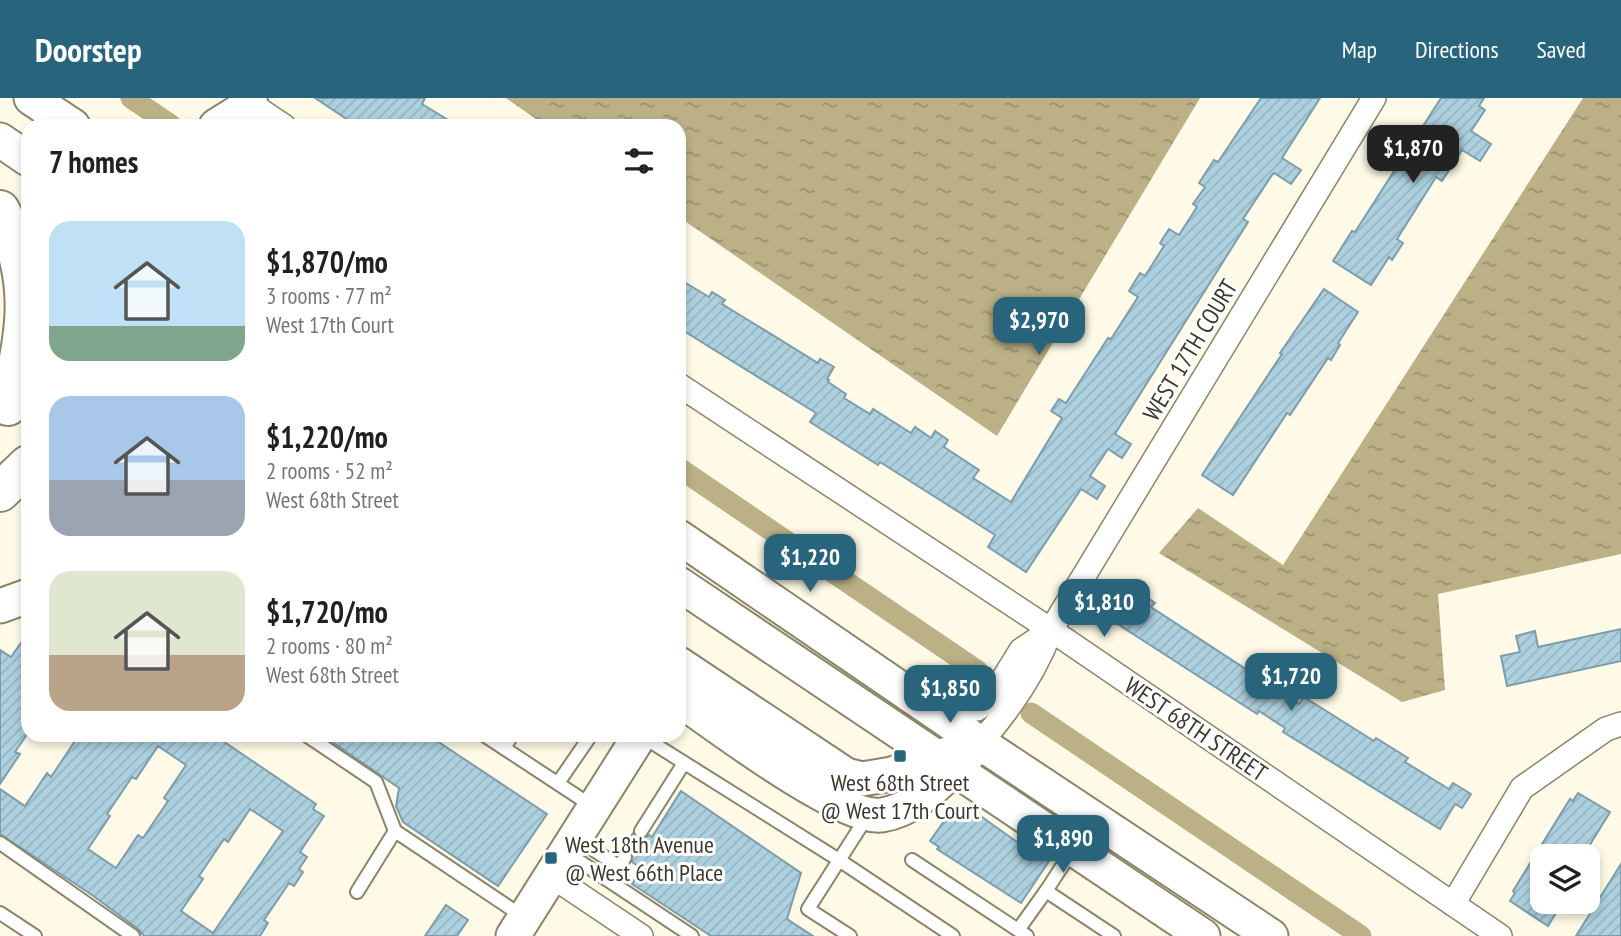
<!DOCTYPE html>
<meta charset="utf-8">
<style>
:root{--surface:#fff;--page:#f6f6f6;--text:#202124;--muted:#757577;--accent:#28657c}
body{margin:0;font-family:"PT Sans Narrow",sans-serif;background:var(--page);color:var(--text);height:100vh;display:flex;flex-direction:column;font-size:26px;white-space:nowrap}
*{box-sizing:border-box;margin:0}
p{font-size:23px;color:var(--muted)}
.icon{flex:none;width:38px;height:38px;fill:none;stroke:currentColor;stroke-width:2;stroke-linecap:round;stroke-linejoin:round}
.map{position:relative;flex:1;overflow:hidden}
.panel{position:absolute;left:21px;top:21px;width:665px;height:623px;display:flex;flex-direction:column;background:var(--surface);border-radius:21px;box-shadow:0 4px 10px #0003}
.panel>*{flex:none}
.tools{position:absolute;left:1530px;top:746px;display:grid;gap:14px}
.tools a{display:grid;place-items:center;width:70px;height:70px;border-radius:14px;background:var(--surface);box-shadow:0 4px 10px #0003;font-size:35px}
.price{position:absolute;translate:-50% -60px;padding:0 16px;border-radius:14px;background:var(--accent);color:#fff;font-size:23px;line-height:46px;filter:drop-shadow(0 2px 4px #0008)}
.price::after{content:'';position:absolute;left:50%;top:42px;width:21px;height:16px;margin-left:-10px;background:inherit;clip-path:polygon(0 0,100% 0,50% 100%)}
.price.active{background:#222;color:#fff}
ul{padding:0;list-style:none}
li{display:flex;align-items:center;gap:21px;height:175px;padding:0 28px}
li span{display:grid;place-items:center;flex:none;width:196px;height:140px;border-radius:21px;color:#555}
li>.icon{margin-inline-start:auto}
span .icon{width:84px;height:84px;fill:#fffc;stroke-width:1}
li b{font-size:30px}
h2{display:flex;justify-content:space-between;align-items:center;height:84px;padding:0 28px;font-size:30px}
header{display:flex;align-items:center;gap:42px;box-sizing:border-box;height:98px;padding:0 35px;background:var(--accent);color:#fff}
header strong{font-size:33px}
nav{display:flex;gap:38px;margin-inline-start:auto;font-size:24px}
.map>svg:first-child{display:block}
.water{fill:url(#water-ripples)}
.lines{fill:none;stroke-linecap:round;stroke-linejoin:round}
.canal{stroke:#bbb086;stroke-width:21}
.building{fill:url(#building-hatch);stroke:#7c9dab;stroke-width:2;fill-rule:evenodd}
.lane-casing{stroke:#8b8568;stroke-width:16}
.street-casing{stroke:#8b8568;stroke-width:26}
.secondary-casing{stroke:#8b8568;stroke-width:37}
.highway-casing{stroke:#8b8568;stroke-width:42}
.lane{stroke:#fff;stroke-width:12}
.street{stroke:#fff;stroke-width:23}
.secondary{stroke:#fff;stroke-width:33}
.highway{stroke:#fff;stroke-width:38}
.poi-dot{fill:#28657c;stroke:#fff;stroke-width:2.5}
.labels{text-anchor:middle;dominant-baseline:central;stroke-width:6;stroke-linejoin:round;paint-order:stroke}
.street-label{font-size:24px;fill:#3c392c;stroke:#fff}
.poi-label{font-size:24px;fill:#3c392c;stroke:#fff}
</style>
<header>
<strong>Doorstep</strong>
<nav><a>Map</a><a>Directions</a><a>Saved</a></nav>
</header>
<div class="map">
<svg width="1621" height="838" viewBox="0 0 1621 838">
<defs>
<pattern id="water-ripples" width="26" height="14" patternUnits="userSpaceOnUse" patternTransform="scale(1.75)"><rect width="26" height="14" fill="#bbb086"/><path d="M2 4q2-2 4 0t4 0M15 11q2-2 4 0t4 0" fill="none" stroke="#99906e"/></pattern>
<pattern id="building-hatch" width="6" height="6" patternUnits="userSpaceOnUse" patternTransform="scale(1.75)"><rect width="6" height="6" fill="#add0df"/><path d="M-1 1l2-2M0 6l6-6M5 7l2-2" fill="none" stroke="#96b3c0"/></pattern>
</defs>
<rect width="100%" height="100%" fill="#fefae7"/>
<g class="water">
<path d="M 506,0 L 1200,0 L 997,338 L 679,119 L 679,28 L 546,28 Z"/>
<path d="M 1583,0 L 1621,0 L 1621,456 L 1438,496 L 1445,592 L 1402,604 L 1159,455 L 1198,410 L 1283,467 Z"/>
</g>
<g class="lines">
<g class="canal">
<path d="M 131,0 L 171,27"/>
<path d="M 679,370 L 978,573"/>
<path d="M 1031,615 L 1361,838"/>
</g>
</g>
<g class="building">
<path d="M 315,0 L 425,0 L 422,6 L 458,28 L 357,28 Z"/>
<path d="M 1261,0 L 1320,0 L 1282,60 L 1301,72 L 1291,86 L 1274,75 L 1272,77 L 1243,121 L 1248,124 L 1115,336 L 1131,346 L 1122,360 L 1108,351 L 1090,378 L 1105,388 L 1097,401 L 1081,391 L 1026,474 L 988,449 L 995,437 L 880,364 L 878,367 L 810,324 L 816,315 L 679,230 L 679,181 L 709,199 L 712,194 L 725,202 L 722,206 L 753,225 L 818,265 L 820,261 L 834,269 L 827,281 L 829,282 L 828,284 L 846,296 L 844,300 L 870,316 L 873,311 L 911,335 L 915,329 L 931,340 L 935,333 L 948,342 L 944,349 L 979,372 L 973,380 L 1011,404 L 1062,320 L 1051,313 L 1059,301 L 1066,305 L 1108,240 L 1111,241 L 1138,199 L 1129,193 L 1140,175 L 1145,178 L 1164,148 L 1160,145 L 1169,131 L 1179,137 L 1197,109 L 1193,106 L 1205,89 L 1199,85 L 1214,62 L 1218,64 Z"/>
<path d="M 1441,0 L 1484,0 L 1479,8 L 1485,12 L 1471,33 L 1491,46 L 1480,63 L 1462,52 L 1442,83 L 1436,79 L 1397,141 L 1403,145 L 1392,162 L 1389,159 L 1371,187 L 1333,163 L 1352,133 L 1355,134 Z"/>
<path d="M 1324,191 L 1358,214 L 1338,245 L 1340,247 L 1331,262 L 1328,260 L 1290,317 L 1287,315 L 1233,397 L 1202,377 L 1282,256 L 1280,255 Z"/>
<path d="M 1132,490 L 1155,505 L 1151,509 L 1299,606 L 1304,599 L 1374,643 L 1376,640 L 1408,660 L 1405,664 L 1449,691 L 1453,685 L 1471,696 L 1462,710 L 1455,706 L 1440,731 L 1283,634 L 1285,630 L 1259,613 L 1257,616 L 1102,516 L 1119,491 L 1127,497 Z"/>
<path d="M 1621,531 L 1621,563 L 1507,588 L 1501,558 L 1520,554 L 1516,538 L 1535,533 L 1538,549 Z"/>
<path d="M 28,535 L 28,635 L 15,654 L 20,656 L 0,686 L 0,552 L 11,559 Z"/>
<path d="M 79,637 L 214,637 L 316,706 L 313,711 L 324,718 L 300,754 L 307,759 L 299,771 L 303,774 L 294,788 L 289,785 L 264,822 L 268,825 L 260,838 L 144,838 L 138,831 L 92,797 L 0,736 L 0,691 L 25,708 L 47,675 L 51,679 ZM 158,648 L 186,667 L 164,700 L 168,703 L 143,740 L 138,737 L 116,770 L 88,751 L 110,718 L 107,716 L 132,679 L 136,681 ZM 250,711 L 283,733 L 213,835 L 181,813 L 203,781 L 199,778 L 224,741 L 228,744 Z"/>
<path d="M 322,637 L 428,637 L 547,716 L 498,788 L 403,724 L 396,708 L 399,690 Z"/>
<path d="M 681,693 L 801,775 L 787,821 L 813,838 L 711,838 L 632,786 L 641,770 L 632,764 L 632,754 L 624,750 L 633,735 L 640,742 L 649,737 L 652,739 Z"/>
<path d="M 1578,695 L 1610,714 L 1583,758 L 1542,758 L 1542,803 L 1547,803 L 1559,810 L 1548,828 L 1510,803 L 1515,795 L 1513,793 L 1570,701 L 1573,703 Z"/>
<path d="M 965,707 L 1034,756 L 1036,754 L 1049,763 L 1021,805 L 937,751 L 939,749 L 930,743 L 949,716 L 956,720 Z"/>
<path d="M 1621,766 L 1621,838 L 1576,838 Z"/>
<path d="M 446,807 L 468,822 L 457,838 L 425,838 Z"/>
</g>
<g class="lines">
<g class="lane-casing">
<g id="lane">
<path d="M 306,637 L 376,684 L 395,733 L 522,818"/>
<path d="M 484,637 L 592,708"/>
<path d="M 640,637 L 839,762 L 953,838"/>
<path d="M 504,650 L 512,637"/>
<path d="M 558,685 L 591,637"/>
<path d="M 641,733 L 684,665"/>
<path d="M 575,740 L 617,767 L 621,766 L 625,759"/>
<path d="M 0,745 L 133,838"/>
<path d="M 1072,753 L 1046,793 L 1114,838"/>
<path d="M 567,755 L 692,838"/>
<path d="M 912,762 L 1027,838"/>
<path d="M 357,794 L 395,733"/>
<path d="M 0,815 L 35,838"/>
<path d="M 1018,832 L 1046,793"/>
<path d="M 850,838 L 808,811 L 868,717"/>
</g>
</g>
<g class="street-casing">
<g id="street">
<path d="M 254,0 L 251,6 L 284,28"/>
<path d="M 679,287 L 1051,532 L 1500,838"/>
<path d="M 931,603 L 964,612 L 977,611 L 990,602 L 1021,552 L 1051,532"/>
<path d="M 980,645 C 1011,610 1035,575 1051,532 L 1374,0"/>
<path d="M 550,777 L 641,838"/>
<path d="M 1453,806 L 1522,690 L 1606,631 L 1621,626"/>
</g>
</g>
<g class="secondary-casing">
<g id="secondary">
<path d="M 31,0 L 73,28"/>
<path d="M 216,28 L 251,6"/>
<path d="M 0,42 L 28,61"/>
<path d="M 679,439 L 980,645 L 1271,838"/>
<path d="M 679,486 L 1203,838"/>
<path d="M 0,508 L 28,498"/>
<path d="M 679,566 L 846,677 L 862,681 L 892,676 L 953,654"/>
<path d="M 679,601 C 716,627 843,723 882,717 C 918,711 943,680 969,656"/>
<path d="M 513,838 L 640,637"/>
</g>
</g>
<g class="highway-casing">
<g id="highway">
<path d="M 0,112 C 36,179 27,237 8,308"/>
<path d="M 0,394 L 28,367"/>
</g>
</g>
<use href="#lane" class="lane"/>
<use href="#street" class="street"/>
<use href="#secondary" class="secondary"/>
<use href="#highway" class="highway"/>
</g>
<g class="poi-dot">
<rect x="893" y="651" width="14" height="14" rx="3.5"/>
<rect x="544" y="753" width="14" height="14" rx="3.5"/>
</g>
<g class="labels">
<g class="street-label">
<text transform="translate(1190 252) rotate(-59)">WEST 17TH COURT</text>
<text transform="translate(1196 631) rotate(34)">WEST 68TH STREET</text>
</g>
<g class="poi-label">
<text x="900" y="684">West 68th Street<tspan x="900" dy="28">@ West 17th Court</tspan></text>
<text x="565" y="746" text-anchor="start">West 18th Avenue<tspan x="565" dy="28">@ West 66th Place</tspan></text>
</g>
</g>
</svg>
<div class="tools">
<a><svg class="icon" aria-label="layers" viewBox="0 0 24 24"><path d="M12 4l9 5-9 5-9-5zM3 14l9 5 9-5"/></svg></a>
</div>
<b class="price active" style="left:1413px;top:87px">$1,870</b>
<b class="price" style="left:1039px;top:259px">$2,970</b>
<b class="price" style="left:810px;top:496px">$1,220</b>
<b class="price" style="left:1104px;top:541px">$1,810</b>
<b class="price" style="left:1291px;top:615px">$1,720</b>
<b class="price" style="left:950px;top:627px">$1,850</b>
<b class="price" style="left:1063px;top:777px">$1,890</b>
<section class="panel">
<h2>7 homes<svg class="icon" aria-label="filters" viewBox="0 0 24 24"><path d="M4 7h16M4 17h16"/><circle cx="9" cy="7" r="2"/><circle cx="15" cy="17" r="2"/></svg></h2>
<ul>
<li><span style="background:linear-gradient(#bfe0f5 75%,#7fa58c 0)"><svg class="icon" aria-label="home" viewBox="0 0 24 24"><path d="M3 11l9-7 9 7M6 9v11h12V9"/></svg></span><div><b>$1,870/mo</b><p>3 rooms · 77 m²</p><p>West 17th Court</p></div></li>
<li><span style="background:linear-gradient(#a9c7e8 60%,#9aa5b1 0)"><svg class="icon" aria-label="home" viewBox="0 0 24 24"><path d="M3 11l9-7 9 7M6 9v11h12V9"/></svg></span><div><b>$1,220/mo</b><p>2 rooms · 52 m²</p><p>West 68th Street</p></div></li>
<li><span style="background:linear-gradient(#dfe7d0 60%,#b9a48a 0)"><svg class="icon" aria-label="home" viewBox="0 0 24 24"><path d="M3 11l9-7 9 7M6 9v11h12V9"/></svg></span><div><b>$1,720/mo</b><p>2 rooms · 80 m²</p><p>West 68th Street</p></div></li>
</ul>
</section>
</div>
